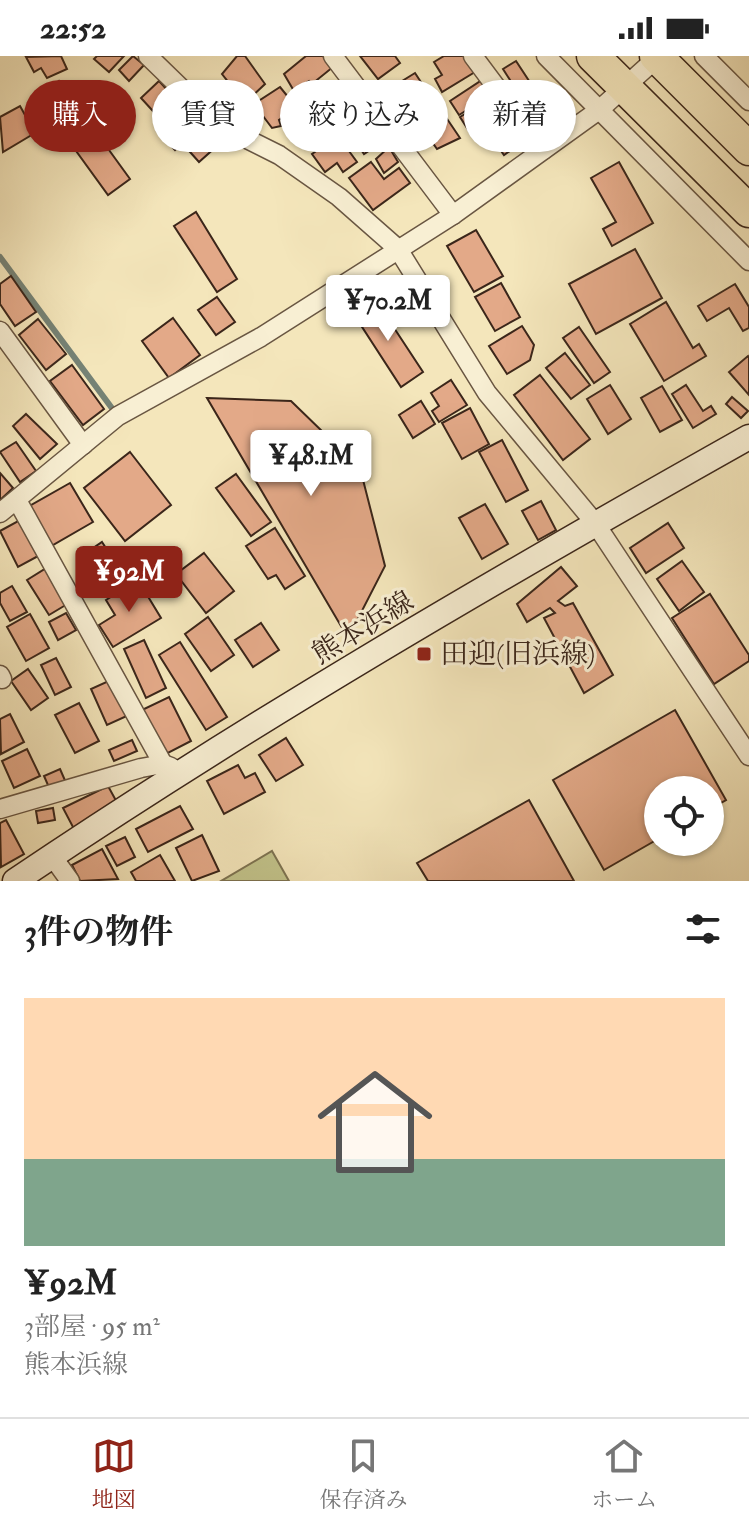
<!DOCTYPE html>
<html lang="ja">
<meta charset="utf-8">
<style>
:root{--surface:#fff;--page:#f2f2f2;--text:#222;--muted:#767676;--line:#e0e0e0;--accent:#8f2418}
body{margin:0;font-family:"IM FELL Double Pica","Noto Serif JP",serif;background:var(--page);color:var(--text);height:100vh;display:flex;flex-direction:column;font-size:30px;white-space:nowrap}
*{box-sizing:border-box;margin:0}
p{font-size:26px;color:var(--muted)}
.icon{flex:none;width:44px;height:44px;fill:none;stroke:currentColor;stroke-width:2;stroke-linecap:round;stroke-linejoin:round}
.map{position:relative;height:825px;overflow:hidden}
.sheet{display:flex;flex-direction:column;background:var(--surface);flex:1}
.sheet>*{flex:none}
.guide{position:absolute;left:24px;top:24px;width:702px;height:72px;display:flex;gap:16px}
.controls{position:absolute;left:644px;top:720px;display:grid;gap:16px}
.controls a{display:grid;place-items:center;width:80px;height:80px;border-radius:50%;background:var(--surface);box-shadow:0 2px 6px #0004;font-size:40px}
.price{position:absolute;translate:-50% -68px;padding:0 18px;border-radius:8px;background:#fff;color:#222;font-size:26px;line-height:52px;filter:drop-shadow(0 2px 4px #0008)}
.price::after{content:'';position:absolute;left:50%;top:48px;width:24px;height:18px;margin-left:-12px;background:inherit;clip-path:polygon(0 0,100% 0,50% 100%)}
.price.active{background:var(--accent);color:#fff}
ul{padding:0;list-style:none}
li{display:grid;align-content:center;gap:16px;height:424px;padding:0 24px}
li+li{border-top:2px solid var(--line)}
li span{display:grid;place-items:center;height:248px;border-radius:0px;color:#555}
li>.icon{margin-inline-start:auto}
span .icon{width:144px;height:144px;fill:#fffc;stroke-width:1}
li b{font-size:34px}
h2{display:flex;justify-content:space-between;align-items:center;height:96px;padding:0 24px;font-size:34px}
.tag{padding:0 28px;border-radius:36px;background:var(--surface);box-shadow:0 2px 6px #0004;font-size:28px;line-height:72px}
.tag.active{background:var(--accent);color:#fff}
.status{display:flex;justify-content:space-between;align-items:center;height:56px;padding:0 40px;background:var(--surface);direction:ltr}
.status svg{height:22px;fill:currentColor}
.tab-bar{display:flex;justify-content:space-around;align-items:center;height:112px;border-top:2px solid var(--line);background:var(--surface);font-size:22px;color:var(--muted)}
.tab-bar a{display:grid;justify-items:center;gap:4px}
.tab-bar .active{color:var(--accent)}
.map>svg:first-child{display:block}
.green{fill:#c2c38b;stroke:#7e7452;stroke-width:2}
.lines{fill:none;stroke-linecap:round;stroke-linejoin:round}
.stream{stroke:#758275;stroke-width:6}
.building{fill:#e3a988;stroke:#3b261a;stroke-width:2}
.street-casing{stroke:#695642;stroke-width:21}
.secondary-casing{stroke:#3b261a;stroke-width:27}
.highway-casing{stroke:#3b261a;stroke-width:35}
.street{stroke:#f8efd3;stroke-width:18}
.secondary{stroke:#f8efd3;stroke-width:24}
.highway{stroke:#f4e6bb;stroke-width:32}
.poi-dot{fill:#8f2418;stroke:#f8efd3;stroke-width:3}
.labels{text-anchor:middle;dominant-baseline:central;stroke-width:6;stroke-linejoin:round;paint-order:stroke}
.street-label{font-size:28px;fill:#3b261a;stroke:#f8efd3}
.poi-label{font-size:28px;fill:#3b261a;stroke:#f8efd3;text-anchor:start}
</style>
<div class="status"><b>22:52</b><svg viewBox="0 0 49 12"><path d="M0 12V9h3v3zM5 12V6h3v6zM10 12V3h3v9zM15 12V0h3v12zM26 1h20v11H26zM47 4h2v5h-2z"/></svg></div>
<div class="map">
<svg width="749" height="825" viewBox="0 0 749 825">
<rect width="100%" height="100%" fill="#f4e6bb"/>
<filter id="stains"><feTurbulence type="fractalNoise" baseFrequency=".0025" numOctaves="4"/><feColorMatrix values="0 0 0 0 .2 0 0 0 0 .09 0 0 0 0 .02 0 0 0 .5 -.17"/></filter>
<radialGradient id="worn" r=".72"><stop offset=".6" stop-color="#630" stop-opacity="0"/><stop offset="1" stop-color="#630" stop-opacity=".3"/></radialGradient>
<path class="green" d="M 272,795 L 289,825 L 221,825 Z"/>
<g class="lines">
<path class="stream" d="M 0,201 L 117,359"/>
</g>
<g class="building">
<path d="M 61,0 L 67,13 L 47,22 L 41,12 L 34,16 L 26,1 Z"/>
<path d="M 97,0 L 124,0 L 109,16 L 94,3 Z"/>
<path d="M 133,0 L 144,9 L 129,25 L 119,14 Z"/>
<path d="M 237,0 L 245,0 L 265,28 L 245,47 L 222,18 Z"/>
<path d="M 306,0 L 323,0 L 333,11 L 312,28 L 309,25 L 294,35 L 284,18 Z"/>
<path d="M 360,0 L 395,0 L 400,7 L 378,23 Z"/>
<path d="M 444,0 L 465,0 L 475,16 L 442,36 L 435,23 L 442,19 L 434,6 Z"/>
<path d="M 516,5 L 537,37 L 524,46 L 503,13 Z"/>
<path d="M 415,17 L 432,43 L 412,57 L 394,30 Z"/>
<path d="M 482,24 L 491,39 L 459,59 L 450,45 Z"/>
<path d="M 59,25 L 130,123 L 108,139 L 37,41 Z"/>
<path d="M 159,25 L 181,49 L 163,66 L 141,42 Z"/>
<path d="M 280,31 L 297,52 L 279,64 L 281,70 L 272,72 L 254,48 Z"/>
<path d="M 493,41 L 501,54 L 469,75 L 460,61 Z"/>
<path d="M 313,47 L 334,75 L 311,92 L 293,62 Z"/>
<path d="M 187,48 L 218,89 L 199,106 L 182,87 L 175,94 L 157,75 Z"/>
<path d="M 437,48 L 460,82 L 437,93 L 416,63 Z"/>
<path d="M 20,50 L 35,77 L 3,96 L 0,61 Z"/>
<path d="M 504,54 L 526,84 L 504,99 L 483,69 Z"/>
<path d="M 362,56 L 382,86 L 364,98 L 344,68 Z"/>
<path d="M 338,80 L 357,106 L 343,116 L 337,107 L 325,116 L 312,98 Z"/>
<path d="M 389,91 L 398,106 L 384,117 L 376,103 Z"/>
<path d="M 371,106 L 384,123 L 399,112 L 410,127 L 373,154 L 349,122 Z"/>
<path d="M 619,106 L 653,167 L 612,190 L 603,173 L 616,166 L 591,122 Z"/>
<path d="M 196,156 L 237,223 L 217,236 L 174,170 Z"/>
<path d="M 476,174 L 503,220 L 474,236 L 447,190 Z"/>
<path d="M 635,193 L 662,242 L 596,278 L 569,228 Z"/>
<path d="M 11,220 L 36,256 L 15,270 L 0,248 L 0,228 Z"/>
<path d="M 501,227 L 520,261 L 495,275 L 475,241 Z"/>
<path d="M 735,228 L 749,251 L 749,272 L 743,275 L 729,252 L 707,265 L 698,250 Z"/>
<path d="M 217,241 L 235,266 L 216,279 L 198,254 Z"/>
<path d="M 375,243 L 423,316 L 401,331 L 353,257 Z"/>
<path d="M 666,246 L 693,292 L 699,288 L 706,300 L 664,325 L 630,268 Z"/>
<path d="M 173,262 L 200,299 L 169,322 L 142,285 Z"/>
<path d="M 38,263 L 66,298 L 46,314 L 19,279 Z"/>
<path d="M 522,270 L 534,289 L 530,304 L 507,318 L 489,290 Z"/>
<path d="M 579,271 L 610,316 L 594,327 L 563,282 Z"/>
<path d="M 565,297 L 590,329 L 571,343 L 546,312 Z"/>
<path d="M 748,300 L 749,302 L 749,339 L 729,316 Z"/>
<path d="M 72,309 L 104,353 L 83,369 L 50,325 Z"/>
<path d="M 540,319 L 590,383 L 563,404 L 514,339 Z"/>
<path d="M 451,324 L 467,349 L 439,366 L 432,355 L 439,350 L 431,337 Z"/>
<path d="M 610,329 L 631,363 L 608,378 L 587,343 Z"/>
<path d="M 686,329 L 703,355 L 711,350 L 716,358 L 693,372 L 672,338 Z"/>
<path d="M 662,330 L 682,364 L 660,376 L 641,342 Z"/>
<path d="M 732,341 L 748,355 L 741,362 L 726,348 Z"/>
<path d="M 207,342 L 291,345 L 360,412 L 385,510 L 348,582 Z"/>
<path d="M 421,345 L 435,368 L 413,382 L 399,359 Z"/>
<path d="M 470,352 L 489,388 L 462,403 L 442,367 Z"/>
<path d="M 26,358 L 57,388 L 40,403 L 13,370 Z"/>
<path d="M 502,384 L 528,434 L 506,446 L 479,396 Z"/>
<path d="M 16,386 L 36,415 L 20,426 L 0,396 Z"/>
<path d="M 130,396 L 171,449 L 125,485 L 84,432 Z"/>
<path d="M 0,417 L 13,432 L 0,444 Z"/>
<path d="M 236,418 L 271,466 L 251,480 L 216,432 Z"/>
<path d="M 70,427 L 93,466 L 46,493 L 26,452 Z"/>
<path d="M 541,445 L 556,474 L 538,484 L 522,455 Z"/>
<path d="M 485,448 L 508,488 L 482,503 L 459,462 Z"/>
<path d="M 20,464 L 40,499 L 18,511 L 0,475 Z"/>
<path d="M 668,467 L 684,492 L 646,517 L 630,492 Z"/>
<path d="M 275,472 L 305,520 L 285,533 L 276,519 L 268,523 L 246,490 Z"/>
<path d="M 102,486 L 122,517 L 100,531 L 80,501 Z"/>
<path d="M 204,497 L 234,535 L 206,557 L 176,518 Z"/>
<path d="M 682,505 L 704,536 L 679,555 L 657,523 Z"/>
<path d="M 48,511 L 69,547 L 49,559 L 27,524 Z"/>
<path d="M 561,511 L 577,530 L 558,545 L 565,550 L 573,547 L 613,619 L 584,637 L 544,562 L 555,557 L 550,552 L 527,566 L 517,548 Z"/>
<path d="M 138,524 L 161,562 L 113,591 L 99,569 L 115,559 L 106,544 Z"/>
<path d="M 12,530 L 27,556 L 10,565 L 0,547 L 0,537 Z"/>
<path d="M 710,538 L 749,599 L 749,605 L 714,628 L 672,562 Z"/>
<path d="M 66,557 L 76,574 L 58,584 L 49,566 Z"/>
<path d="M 30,558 L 49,592 L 26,605 L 7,571 Z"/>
<path d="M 208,561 L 234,599 L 211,615 L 185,578 Z"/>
<path d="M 261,567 L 279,594 L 253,611 L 235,584 Z"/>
<path d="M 144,584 L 166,632 L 146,642 L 124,593 Z"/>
<path d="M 180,586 L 227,661 L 206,674 L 159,599 Z"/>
<path d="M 56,602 L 71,631 L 55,639 L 41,609 Z"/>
<path d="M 28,613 L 48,642 L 31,654 L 11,625 Z"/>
<path d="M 113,623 L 129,659 L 107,669 L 91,633 Z"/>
<path d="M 169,641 L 191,685 L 164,699 L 142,654 Z"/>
<path d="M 79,647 L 99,685 L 75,697 L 55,659 Z"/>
<path d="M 675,654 L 726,744 L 710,753 L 710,734 L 658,734 L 658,783 L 604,814 L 553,724 Z"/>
<path d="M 10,658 L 24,686 L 1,698 L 0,663 Z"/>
<path d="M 286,682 L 303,709 L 276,725 L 259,699 Z"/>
<path d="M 132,684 L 137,695 L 114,705 L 109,694 Z"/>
<path d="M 27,693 L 40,720 L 14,732 L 2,705 Z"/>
<path d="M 238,709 L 245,722 L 255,717 L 265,736 L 224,758 L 207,725 Z"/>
<path d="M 60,713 L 67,729 L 51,736 L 44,720 Z"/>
<path d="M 108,730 L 119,750 L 74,773 L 63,752 Z"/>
<path d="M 529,744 L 574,825 L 428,825 L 417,807 Z"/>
<path d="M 180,750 L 193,773 L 148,796 L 136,773 Z"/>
<path d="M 53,752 L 55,764 L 38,767 L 36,755 Z"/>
<path d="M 6,764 L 24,798 L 1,811 L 0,767 Z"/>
<path d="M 202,779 L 219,815 L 192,825 L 176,792 Z"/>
<path d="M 125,781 L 135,801 L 117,810 L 106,790 Z"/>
<path d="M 102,793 L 118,823 L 80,825 L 72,809 Z"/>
<path d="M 160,799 L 175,825 L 136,825 L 131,816 Z"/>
</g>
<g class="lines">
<g class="street-casing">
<g id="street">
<path d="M 148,0 L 219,69 L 279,99 L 339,141 L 398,193 L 487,337 L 595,467 L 749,700"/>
<path d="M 333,0 L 453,159"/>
<path d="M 473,0 L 543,94"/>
<path d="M 546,0 L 749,205"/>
<path d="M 704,0 L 749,45"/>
<path d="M 0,275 L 83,389"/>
<path d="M 17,444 L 163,708"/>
<path d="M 0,457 L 118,360 L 261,281 L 453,159 L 599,54 L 659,0"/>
<path d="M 0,619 L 2,623"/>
<path d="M 0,753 L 141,712 L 163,708 L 171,711"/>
<path d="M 52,800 L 70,825"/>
</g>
</g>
<g class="secondary-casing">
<path id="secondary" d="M 15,825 C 252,665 500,521 749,381"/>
</g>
<g class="highway-casing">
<g id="highway">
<path d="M 593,0 L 749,155"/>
<path d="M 656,0 L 749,93"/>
</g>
</g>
<use href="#street" class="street"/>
<use href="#secondary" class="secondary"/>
<use href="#highway" class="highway"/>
</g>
<rect class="poi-dot" x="416" y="590" width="16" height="16" rx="4"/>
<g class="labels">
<g class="street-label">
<text transform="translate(363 572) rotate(-31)">熊本浜線</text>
</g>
<g class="poi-label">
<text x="440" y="598">田迎(旧浜線)</text>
</g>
</g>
<rect width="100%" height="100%" filter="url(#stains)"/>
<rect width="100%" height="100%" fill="url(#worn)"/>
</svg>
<div class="controls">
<a><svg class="icon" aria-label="locate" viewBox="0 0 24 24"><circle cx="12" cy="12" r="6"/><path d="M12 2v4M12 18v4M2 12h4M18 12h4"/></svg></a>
</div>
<b class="price" style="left:388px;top:287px">¥70.2M</b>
<b class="price" style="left:311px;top:442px">¥48.1M</b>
<b class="price active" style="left:129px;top:558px">¥92M</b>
<div class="guide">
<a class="tag active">購入</a>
<a class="tag">賃貸</a>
<a class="tag">絞り込み</a>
<a class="tag">新着</a>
</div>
</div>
<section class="sheet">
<h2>3件の物件<svg class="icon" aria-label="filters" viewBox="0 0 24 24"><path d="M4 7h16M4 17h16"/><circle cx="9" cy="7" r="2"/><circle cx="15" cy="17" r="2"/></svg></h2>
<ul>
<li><span style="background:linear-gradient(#ffd9b3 65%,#7fa58c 0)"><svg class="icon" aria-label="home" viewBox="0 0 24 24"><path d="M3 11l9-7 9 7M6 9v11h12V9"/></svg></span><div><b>¥92M</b><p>3部屋 · 95 m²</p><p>熊本浜線</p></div></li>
</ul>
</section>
<nav class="tab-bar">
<a class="active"><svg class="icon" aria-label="map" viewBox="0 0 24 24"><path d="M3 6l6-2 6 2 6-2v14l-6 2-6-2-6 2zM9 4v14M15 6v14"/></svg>地図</a>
<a><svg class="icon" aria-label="saved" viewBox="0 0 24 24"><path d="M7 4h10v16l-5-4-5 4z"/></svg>保存済み</a>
<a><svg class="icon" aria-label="home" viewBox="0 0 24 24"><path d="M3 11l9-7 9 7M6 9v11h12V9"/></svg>ホーム</a>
</nav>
